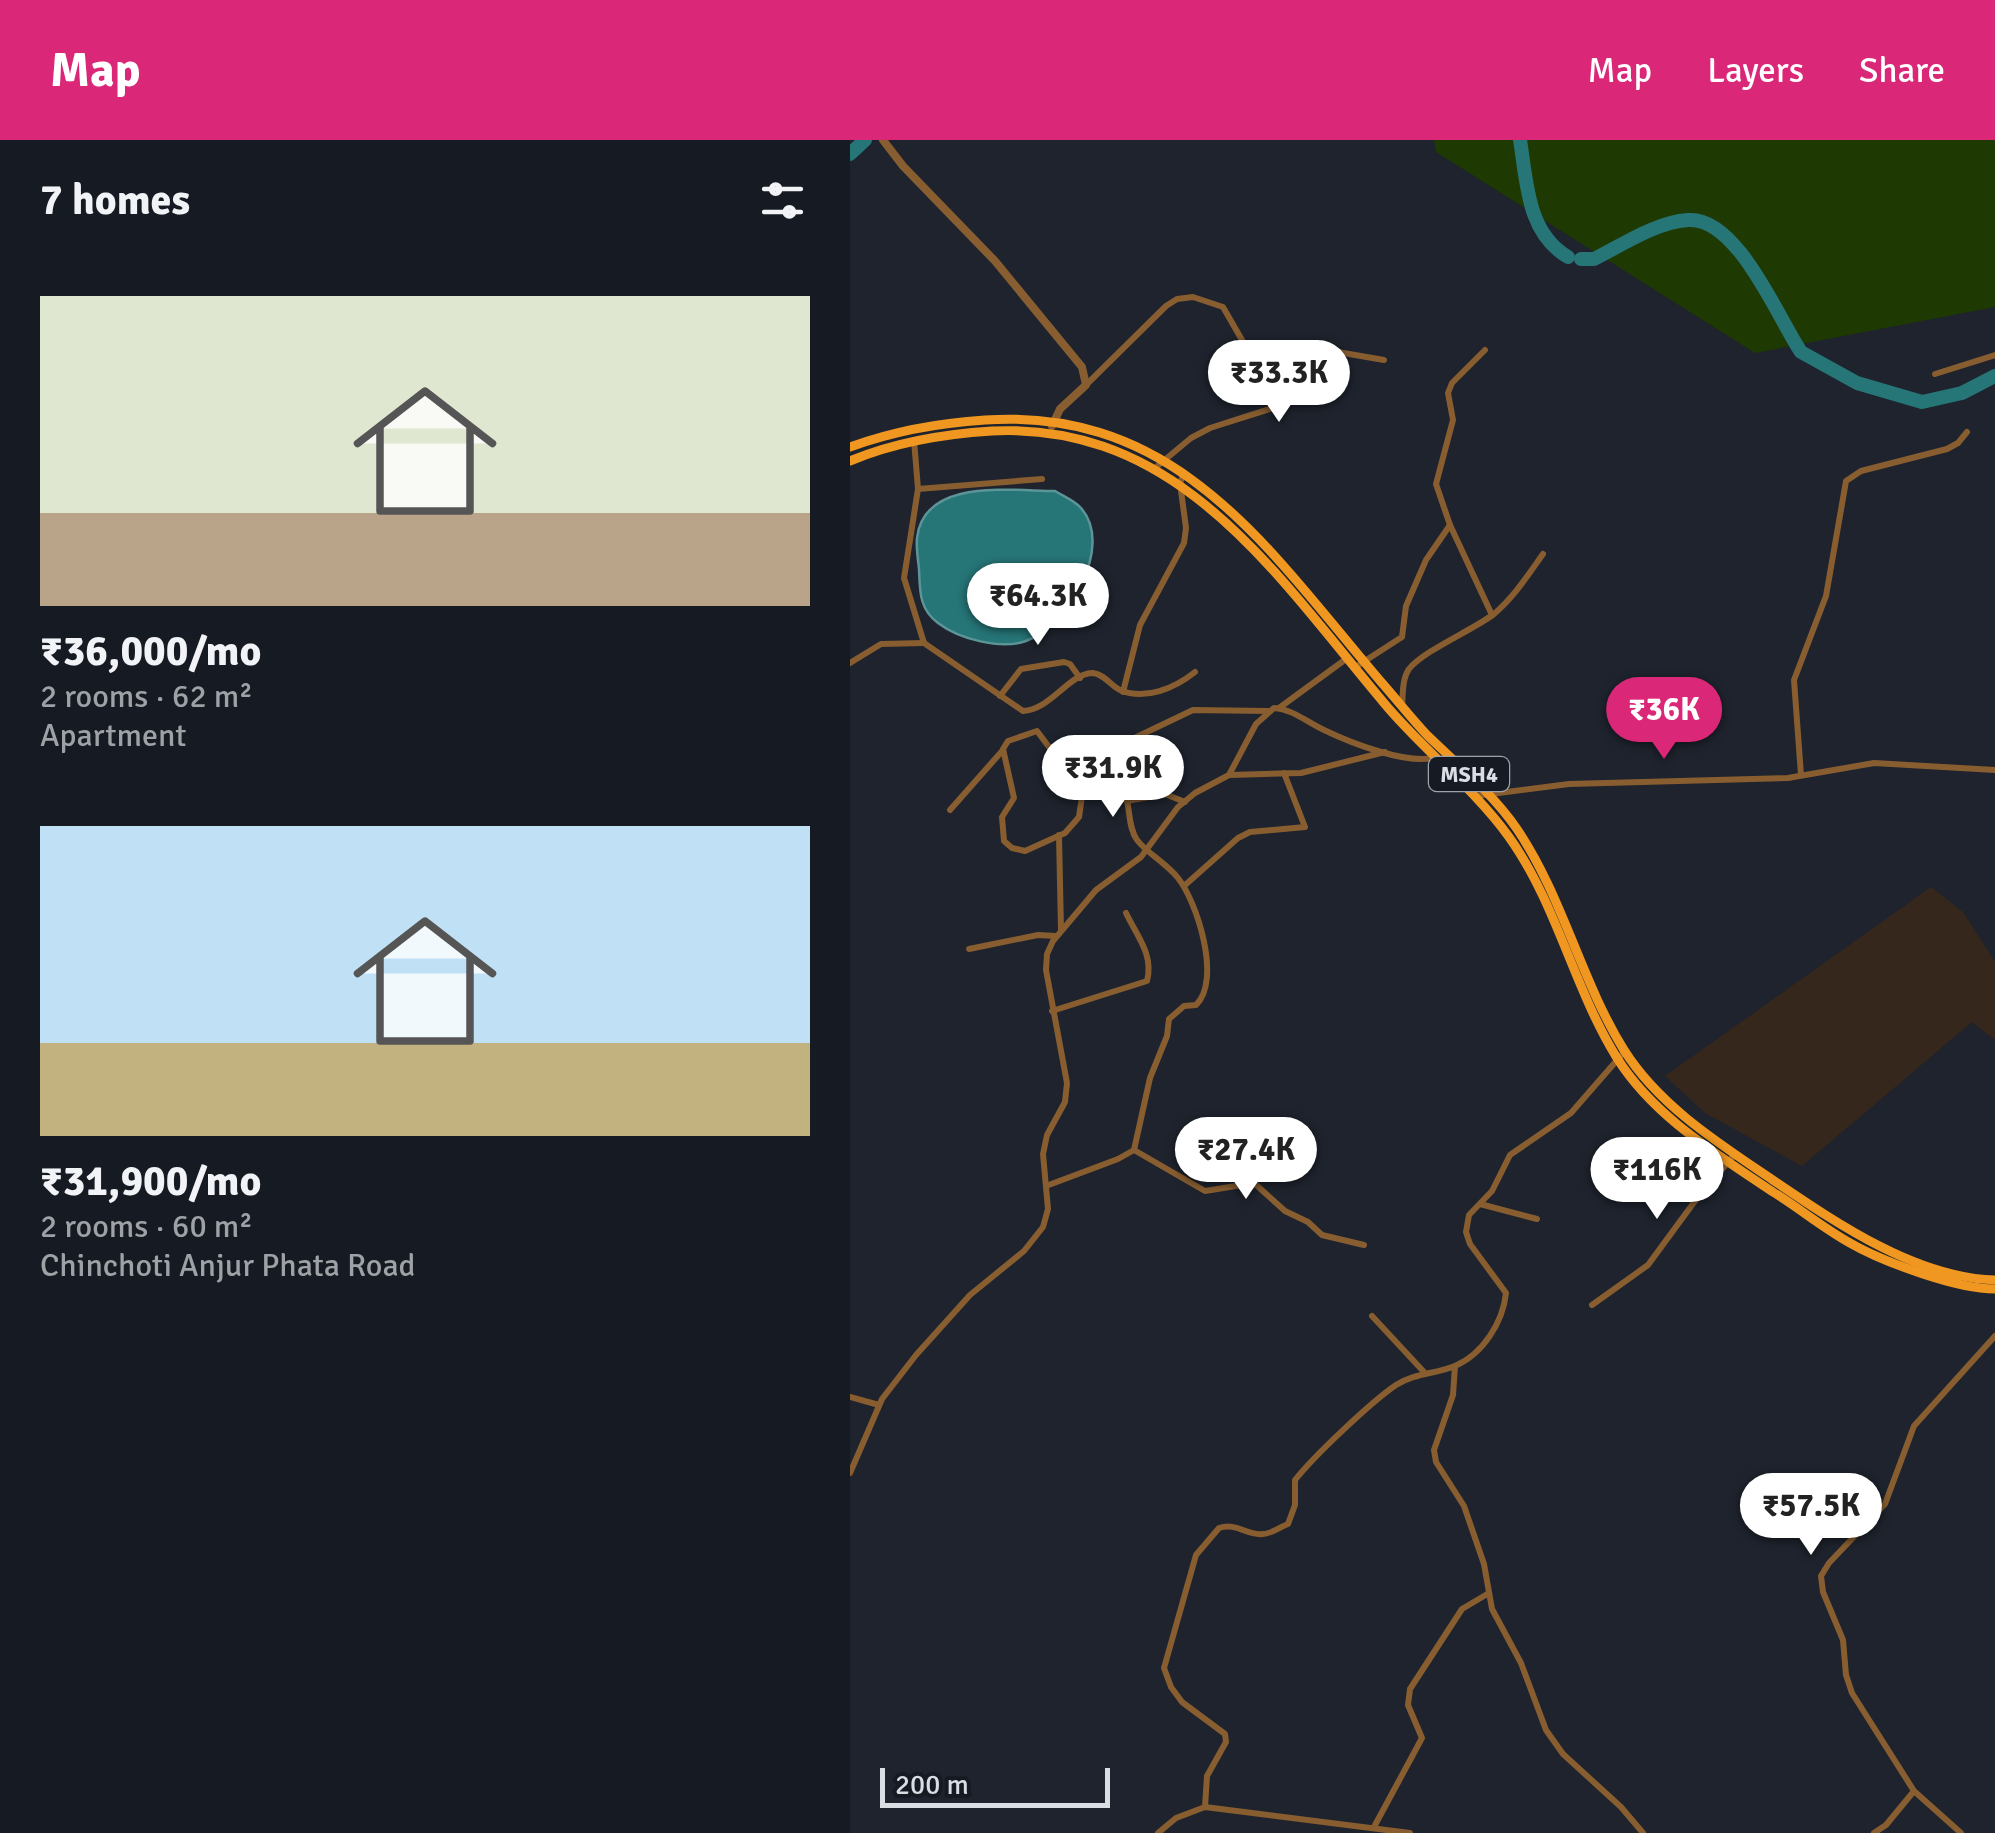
<!DOCTYPE html>
<meta charset="utf-8">
<style>
:root{--surface:#161a22;--page:#23272f;--text:#f1f3f6;--muted:#9ea1a5;--accent:#db2777}
body{margin:0;font-family:Signika,sans-serif;background:var(--page);color:var(--text);height:100vh;display:flex;flex-direction:column;font-size:38px;white-space:nowrap}
*{box-sizing:border-box;margin:0}
p{font-size:32px;color:var(--muted)}
.icon{flex:none;width:55px;height:55px;fill:none;stroke:currentColor;stroke-width:2;stroke-linecap:round;stroke-linejoin:round}
.map{position:relative;flex:1;overflow:hidden}
.drawer{display:flex;flex-direction:column;background:var(--surface);width:850px}
.drawer>*{flex:none}
.scale{position:absolute;left:30px;bottom:25px;width:230px;box-sizing:border-box;padding-left:10px;border:5px solid #dadde4;border-top:0;font-size:28px;line-height:35px;white-space:nowrap;color:#dadde4;-webkit-text-stroke:8px #151a23;paint-order:stroke}
.price{position:absolute;translate:-50% -85px;padding:0 22px;border-radius:35px;background:#fff;color:#222;font-size:32px;line-height:65px;filter:drop-shadow(0 2px 5px #0008)}
.price::after{content:'';position:absolute;left:50%;top:60px;width:30px;height:22px;margin-left:-15px;background:inherit;clip-path:polygon(0 0,100% 0,50% 100%)}
.price.active{background:var(--accent);color:#fff}
ul{padding:0;list-style:none}
li{display:grid;align-content:center;gap:20px;height:530px;padding:0 40px}
li span{display:grid;place-items:center;height:310px;border-radius:0px;color:#555}
li>.icon{margin-inline-start:auto}
span .icon{width:180px;height:180px;fill:#fffc;stroke-width:1}
li b{font-size:42px}
h2{display:flex;justify-content:space-between;align-items:center;height:120px;padding:0 40px;font-size:42px}
header{display:flex;align-items:center;gap:60px;box-sizing:border-box;height:140px;padding:0 50px;background:var(--accent);color:#fff}
header strong{font-size:48px}
nav{display:flex;gap:55px;margin-inline-start:auto;font-size:35px}
main{display:flex;flex:1;min-height:0}
.map>svg:first-child{display:block}
.industrial{fill:#36271c}
.green{fill:#1f3903}
.water{fill:#267577;stroke:#5c9498;stroke-width:2.5}
.lines{fill:none;stroke-linecap:round;stroke-linejoin:round}
.river{stroke:#267577;stroke-width:14}
.minor{stroke:#885e30;stroke-width:6}
.tertiary{stroke:#885e30;stroke-width:8}
.primary{stroke:#ef9721;stroke-width:9}
.labels{text-anchor:middle;dominant-baseline:central;stroke-width:9;stroke-linejoin:round;paint-order:stroke}
.shield{fill:#151a23;stroke:#9fa2aa;stroke-width:2.5}
.shield-label{font-size:22px;font-weight:bold;fill:#dadde4}
</style>
<header>
<strong>Map</strong>
<nav><a>Map</a><a>Layers</a><a>Share</a></nav>
</header>
<main>
<section class="drawer">
<h2>7 homes<svg class="icon" aria-label="filters" viewBox="0 0 24 24"><path d="M4 7h16M4 17h16"/><circle cx="9" cy="7" r="2"/><circle cx="15" cy="17" r="2"/></svg></h2>
<ul>
<li><span style="background:linear-gradient(#dfe7d0 70%,#b9a48a 0)"><svg class="icon" aria-label="home" viewBox="0 0 24 24"><path d="M3 11l9-7 9 7M6 9v11h12V9"/></svg></span><div><b>₹36,000/mo</b><p>2 rooms · 62 m²</p><p>Apartment</p></div></li>
<li><span style="background:linear-gradient(#bfe0f5 70%,#c2b280 0)"><svg class="icon" aria-label="home" viewBox="0 0 24 24"><path d="M3 11l9-7 9 7M6 9v11h12V9"/></svg></span><div><b>₹31,900/mo</b><p>2 rooms · 60 m²</p><p>Chinchoti Anjur Phata Road</p></div></li>
</ul>
</section>
<div class="map">
<svg width="1145" height="1693" viewBox="0 0 1145 1693">
<rect width="100%" height="100%" fill="#1e232d"/>
<path class="industrial" d="M 1081,747 L 1113,772 L 1145,822 L 1145,900 L 1122,882 L 952,1026 L 855,973 L 815,936 Z"/>
<path class="green" d="M 584,0 L 1145,0 L 1145,167 L 905,213 L 586,12 Z"/>
<path class="water" d="M 205,351 C 213,356 225,361 231,368 C 265,407 217,486 176,501 C 151,510 109,499 88,483 C 69,469 70,451 69,429 C 68,419 66,408 67,398 C 74,337 162,351 205,351 Z"/>
<g class="lines">
<g class="river">
<path d="M 670,0 C 677,43 677,93 718,117"/>
<path d="M 0,14 L 15,0"/>
<path d="M 731,119 L 744,119 C 772,105 806,82 838,80 C 887,76 928,178 951,212 L 1007,243 L 1072,262 L 1112,253 L 1145,236"/>
</g>
<g class="minor">
<path d="M 635,210 L 602,243 L 598,253 L 603,280 L 586,344 L 600,385 L 642,475"/>
<path d="M 1085,234 L 1145,215"/>
<path d="M 236,245 L 316,166 L 327,159 L 343,157 L 373,167 L 400,214"/>
<path d="M 64,300 L 68,349 L 54,438 L 74,503 L 173,571 C 202,569 219,533 243,533 C 254,534 261,546 270,550 C 295,561 325,548 345,532"/>
<path d="M 305,328 L 341,298 L 360,288 L 429,266 L 441,245 L 476,210 L 534,220"/>
<path d="M 68,349 L 192,339"/>
<path d="M 0,523 L 31,504 L 74,503"/>
<path d="M 504,528 L 552,497 L 556,466 L 576,420 L 600,385"/>
<path d="M 273,552 L 290,485 L 334,403 L 336,388 L 330,343 L 334,333"/>
<path d="M 150,556 L 171,529 L 214,522 L 220,524 L 230,538"/>
<path d="M 552,567 C 553,554 552,539 559,529 C 573,511 623,490 644,474 C 664,457 678,435 693,414"/>
<path d="M 429,568 L 496,519"/>
<path d="M 252,608 L 236,629 L 229,677 L 215,693 L 175,711 L 162,708 L 154,701 L 152,677 L 164,658 L 153,609 L 158,601 L 187,591 L 202,611 L 252,608 L 276,602 L 343,570 L 418,571"/>
<path d="M 380,635 L 451,633 L 535,612"/>
<path d="M 951,635 L 944,540 L 976,456 L 996,341 L 1011,331 L 1097,309 L 1108,303 L 1117,292"/>
<path d="M 625,656 L 719,644 L 938,638 L 1024,623 L 1145,630"/>
<path d="M 277,661 L 315,654 L 335,662"/>
<path d="M 100,670 L 153,610"/>
<path d="M 209,695 L 211,790"/>
<path d="M 334,746 L 388,698 L 400,692 L 455,687 L 434,633"/>
<path d="M 119,809 L 188,795 L 206,796"/>
<path d="M 202,871 L 297,841 C 304,815 287,796 276,773"/>
<path d="M 284,1010 L 355,1051 L 404,1043 L 435,1071 L 458,1082 L 472,1095 L 514,1105"/>
<path d="M 196,1046 L 268,1019 L 284,1010 L 300,938 L 317,896 L 319,879 L 334,866 L 346,865 C 372,840 347,762 328,738 C 316,723 298,714 287,700 C 279,689 280,673 277,661 L 236,634"/>
<path d="M 630,1064 L 687,1079"/>
<path d="M 742,1165 L 798,1125 L 845,1061 L 885,1014"/>
<path d="M 522,1176 L 574,1232"/>
<path d="M 605,1226 L 603,1255 L 584,1310 L 586,1322 L 614,1366 L 634,1424 L 642,1469 L 671,1523 L 696,1590 L 713,1614 L 771,1667 L 793,1693"/>
<path d="M 0,1257 L 29,1265"/>
<path d="M 0,1333 L 32,1259 L 66,1215 L 120,1155 L 174,1111 L 193,1087 L 198,1069 L 193,1014 L 197,995 L 215,962 L 217,943 L 196,830 L 197,814 L 203,801 L 246,750 L 291,717 L 328,667 L 345,653 L 379,635 L 406,584 L 424,568 C 442,569 457,582 474,590 C 501,603 559,626 587,617"/>
<path d="M 1064,1651 L 1111,1693"/>
<path d="M 355,1667 L 357,1636 L 376,1602 L 375,1594 L 332,1562 L 321,1547 L 314,1528 L 346,1415 L 369,1388 C 387,1382 396,1396 413,1394 C 421,1394 430,1387 438,1384 L 445,1365 L 445,1340 C 464,1316 521,1262 546,1245 C 565,1233 585,1234 605,1226 C 633,1214 653,1182 656,1153 L 620,1104 L 616,1092 L 619,1075 L 642,1051 L 660,1015 L 721,973 L 775,911"/>
<path d="M 524,1687 L 572,1598 L 558,1565 L 560,1549 L 612,1469 L 639,1453"/>
<path d="M 308,1693 L 326,1678 L 355,1667 L 560,1693"/>
<path d="M 1024,1693 L 1036,1685 L 1064,1651 L 1002,1553 L 996,1535 L 993,1500 L 973,1452 L 971,1436 L 979,1423 L 1035,1364 L 1064,1286 L 1145,1196"/>
</g>
<path class="tertiary" d="M 33,0 L 53,26 L 145,121 L 232,227 L 236,245 L 210,269 L 202,286"/>
<g class="primary">
<path d="M 0,307 C 44,291 88,283 135,280 C 330,267 420,412 532,543 C 547,560 561,578 577,595 C 608,625 642,653 667,689 C 713,757 731,841 774,910 C 808,964 865,1001 917,1036 C 982,1080 1064,1138 1145,1140"/>
<path d="M 0,321 C 45,302 93,294 142,291 C 330,282 426,435 534,563 C 573,610 623,647 659,697 C 707,764 724,849 767,918 C 804,977 867,1014 923,1052 C 949,1068 973,1088 1000,1103 C 1033,1122 1107,1149 1145,1149"/>
</g>
</g>
<g class="labels">
<rect class="shield" x="579" y="617" width="80" height="34" rx="8"/>
<g class="shield-label">
<text x="619" y="634">MSH4</text>
</g>
</g>
</svg>
<div class="scale">200 m</div>
<b class="price" style="left:429px;top:285px">₹33.3K</b>
<b class="price" style="left:188px;top:508px">₹64.3K</b>
<b class="price active" style="left:814px;top:622px">₹36K</b>
<b class="price" style="left:263px;top:680px">₹31.9K</b>
<b class="price" style="left:396px;top:1062px">₹27.4K</b>
<b class="price" style="left:807px;top:1082px">₹116K</b>
<b class="price" style="left:961px;top:1418px">₹57.5K</b>
</div>
</main>
